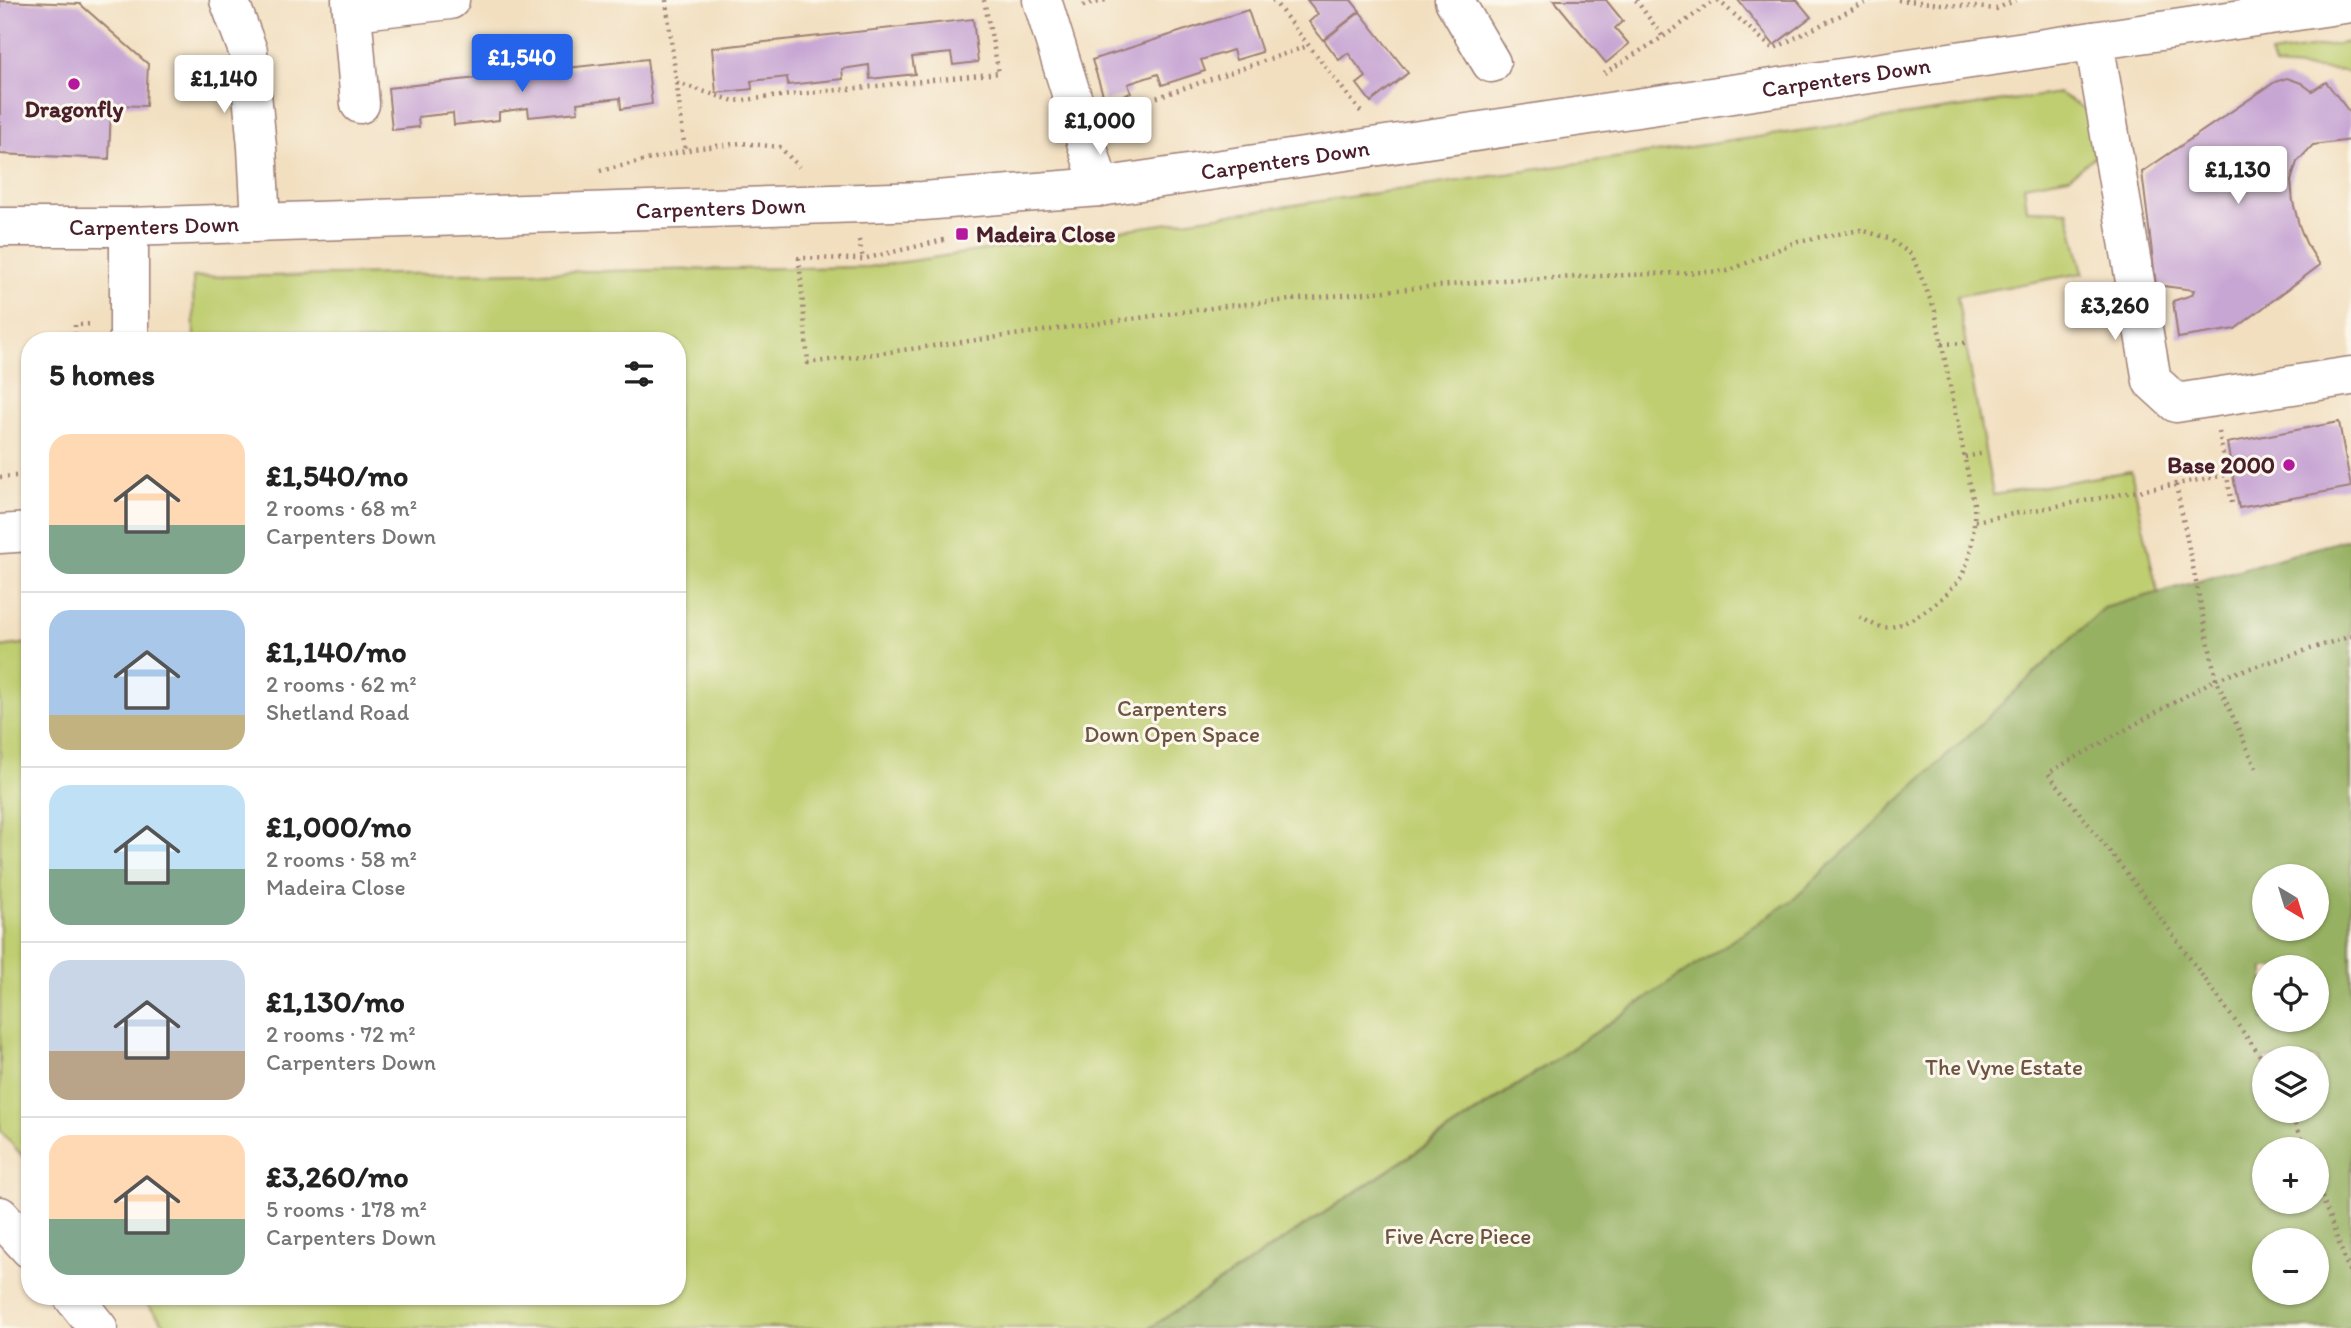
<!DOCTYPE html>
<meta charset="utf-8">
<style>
:root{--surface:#fff;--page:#f6f6f6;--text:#222;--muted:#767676;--line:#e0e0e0;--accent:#2563eb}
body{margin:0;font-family:Itim,sans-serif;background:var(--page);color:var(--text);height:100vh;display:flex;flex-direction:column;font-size:26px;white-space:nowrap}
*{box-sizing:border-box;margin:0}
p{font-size:23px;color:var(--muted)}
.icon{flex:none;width:38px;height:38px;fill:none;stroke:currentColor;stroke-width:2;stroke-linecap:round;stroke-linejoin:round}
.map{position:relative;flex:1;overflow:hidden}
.side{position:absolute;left:21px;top:332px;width:665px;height:973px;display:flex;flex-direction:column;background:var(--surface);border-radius:28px;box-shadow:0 2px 5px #0004}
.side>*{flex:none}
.needle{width:46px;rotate:142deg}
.controls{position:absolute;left:2252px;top:864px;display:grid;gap:14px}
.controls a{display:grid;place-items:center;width:77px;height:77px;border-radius:50%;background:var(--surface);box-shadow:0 2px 5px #0004;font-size:35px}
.price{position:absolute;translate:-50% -60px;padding:0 16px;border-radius:7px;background:#fff;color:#222;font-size:23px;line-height:46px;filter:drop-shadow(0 2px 4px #0008)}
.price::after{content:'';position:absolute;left:50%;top:42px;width:21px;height:16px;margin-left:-10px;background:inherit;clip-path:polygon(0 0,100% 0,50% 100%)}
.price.selected{background:var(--accent);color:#fff}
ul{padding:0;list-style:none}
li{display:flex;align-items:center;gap:21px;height:175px;padding:0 28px}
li+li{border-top:2px solid var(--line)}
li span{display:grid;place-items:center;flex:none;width:196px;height:140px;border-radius:21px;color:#555}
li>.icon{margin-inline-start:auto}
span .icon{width:84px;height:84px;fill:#fffc;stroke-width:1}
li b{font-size:30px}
h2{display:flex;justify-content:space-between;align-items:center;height:84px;padding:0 28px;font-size:30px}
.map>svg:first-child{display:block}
.green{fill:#bfce71;stroke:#84764e;stroke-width:2;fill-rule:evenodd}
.forest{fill:#97b163;stroke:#706847;stroke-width:2;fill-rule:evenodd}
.building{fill:#c8a6d4}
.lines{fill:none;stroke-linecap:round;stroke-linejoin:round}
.minor-casing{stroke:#9e7f76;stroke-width:41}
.path{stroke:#9e7f76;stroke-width:4.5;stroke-dasharray:2 5;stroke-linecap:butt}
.minor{stroke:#fff;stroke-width:38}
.poi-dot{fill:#b5179e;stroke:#fbf7ec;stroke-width:2.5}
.labels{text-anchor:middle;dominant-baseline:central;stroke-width:6;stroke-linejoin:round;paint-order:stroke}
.street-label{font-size:23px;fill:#4a1f2b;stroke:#fbf7ec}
.poi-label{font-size:23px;font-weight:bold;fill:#4a1f2b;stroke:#fbf7ec}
.park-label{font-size:23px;fill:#6d5440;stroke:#fbf7ec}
</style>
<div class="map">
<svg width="2351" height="1328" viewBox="0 0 2351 1328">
<rect width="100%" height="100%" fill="#fbf7ec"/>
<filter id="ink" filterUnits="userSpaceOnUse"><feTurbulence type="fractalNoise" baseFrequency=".0143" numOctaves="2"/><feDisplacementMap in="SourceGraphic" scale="14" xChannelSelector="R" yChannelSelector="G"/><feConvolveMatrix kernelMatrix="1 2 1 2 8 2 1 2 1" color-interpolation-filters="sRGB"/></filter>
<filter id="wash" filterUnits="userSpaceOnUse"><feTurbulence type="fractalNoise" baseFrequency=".00686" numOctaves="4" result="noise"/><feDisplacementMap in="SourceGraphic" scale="28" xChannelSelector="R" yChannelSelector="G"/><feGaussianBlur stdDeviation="1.57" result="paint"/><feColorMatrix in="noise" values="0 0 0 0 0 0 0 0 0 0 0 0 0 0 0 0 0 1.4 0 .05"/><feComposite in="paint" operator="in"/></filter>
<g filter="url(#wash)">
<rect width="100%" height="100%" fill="#f2dfc0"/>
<g class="green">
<path d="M 2351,42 L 2351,74 L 2346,71 L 2274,66 L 2270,54 Z"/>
<path d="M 2059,93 L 2091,113 L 2095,156 L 2069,177 L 2024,185 L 2027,210 L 2068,211 L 2083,273 L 1957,296 L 1993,495 L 2131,471 L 2158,594 L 2140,599 L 2330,570 L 2351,1328 L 1619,1328 L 1610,1023 L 1150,1328 L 168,1328 L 141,1297 L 677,1297 L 677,341 L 194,341 L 193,277 L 869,267 ZM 2264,877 L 2317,877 L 2317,929 L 2264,929 ZM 2264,968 L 2317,968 L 2317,1020 L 2264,1020 ZM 2264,1059 L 2317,1059 L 2317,1111 L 2264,1111 ZM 2264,1150 L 2317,1150 L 2317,1202 L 2264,1202 ZM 2264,1241 L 2317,1241 L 2317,1293 L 2264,1293 Z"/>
<path d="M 30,643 L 30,1165 L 0,1130 L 0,647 Z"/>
</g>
<path class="forest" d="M 2351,538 L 2351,1328 L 1150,1328 L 1482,1109 L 1795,898 L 2104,608 ZM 2264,877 L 2317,877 L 2317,929 L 2264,929 ZM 2264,968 L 2317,968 L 2317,1020 L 2264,1020 ZM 2264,1059 L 2317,1059 L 2317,1111 L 2264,1111 ZM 2264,1150 L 2317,1150 L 2317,1202 L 2264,1202 ZM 2264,1241 L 2317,1241 L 2317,1293 L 2264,1293 Z"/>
<g id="blocks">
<g class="building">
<path d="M 1307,0 L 1351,0 L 1360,11 L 1323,40 L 1309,22 L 1318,14 Z"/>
<path d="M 1554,0 L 1606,0 L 1623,21 L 1615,28 L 1629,44 L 1606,63 Z"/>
<path d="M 1738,0 L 1797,0 L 1811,17 L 1774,45 Z"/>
<path d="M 0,1 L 80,4 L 148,64 L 146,106 L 111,105 L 109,159 L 0,154 Z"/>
<path d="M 1248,10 L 1262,52 L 1236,60 L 1233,50 L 1201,60 L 1205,71 L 1162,85 L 1158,74 L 1128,84 L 1131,93 L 1105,101 L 1092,60 Z"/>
<path d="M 1360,12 L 1408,73 L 1371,102 L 1357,84 L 1366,77 L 1348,53 L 1339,60 L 1324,40 Z"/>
<path d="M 973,19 L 978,62 L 953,65 L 951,53 L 912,57 L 915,74 L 870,79 L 869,65 L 842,69 L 843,79 L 788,85 L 787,77 L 751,81 L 752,89 L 716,93 L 712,48 Z"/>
<path d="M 647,59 L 652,104 L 621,109 L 620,98 L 577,103 L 578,112 L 529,117 L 528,108 L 499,112 L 499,120 L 454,125 L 453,113 L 418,117 L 419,127 L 392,130 L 388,88 Z"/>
<path d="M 2287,78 L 2301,83 L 2312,91 L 2326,82 L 2351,114 L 2351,140 L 2313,145 L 2297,162 L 2291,181 L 2293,202 L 2299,225 L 2306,243 L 2320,265 L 2235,329 L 2178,338 L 2173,301 L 2192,295 L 2194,290 L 2156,285 L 2142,172 L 2275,82 Z"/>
<path d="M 2339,422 L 2351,487 L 2239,508 L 2227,443 Z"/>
</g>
</g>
</g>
<g filter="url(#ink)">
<use href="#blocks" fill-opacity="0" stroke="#9e7f76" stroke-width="2"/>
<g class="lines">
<g class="minor-casing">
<g id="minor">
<path d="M 229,0 L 248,51 L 257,147 L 261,222"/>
<path d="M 351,0 L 360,104"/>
<path d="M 1042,0 L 1100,187"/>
<path d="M 1454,0 L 1491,63"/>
<path d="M 352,9 L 371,9 L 450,0"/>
<path d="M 2094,41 L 2152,381 L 2176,403 L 2351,376"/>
<path id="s1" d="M 0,227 L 129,227 L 923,201 L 1100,187 L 2351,3"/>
<path d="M 129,341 L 129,227"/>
<path d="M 0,534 L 30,532"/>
<path d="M 0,1216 L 30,1249"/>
<path d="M 73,1297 L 98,1328"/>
</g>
</g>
<g class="path">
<path d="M 666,0 L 685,150"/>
<path d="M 1273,0 L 1361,112"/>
<path d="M 1636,0 L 1663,37"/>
<path d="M 1718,0 L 1773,49 L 1871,0"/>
<path d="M 1898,0 L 1996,9 L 2016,0"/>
<path d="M 1083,6 L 1106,0"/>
<path d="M 1604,73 L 1663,37 L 1715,0"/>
<path d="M 677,83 L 734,101 L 999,73 L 984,0"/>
<path d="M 1117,111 L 1308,46"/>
<path d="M 600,171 L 693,149 L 741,143 L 780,147 L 799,167"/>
<path d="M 859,240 L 863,259"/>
<path d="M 944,240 L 863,259 L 799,258 L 808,363 L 1226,306 L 1503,280 L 1728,271 L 1798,241 L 1861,230 L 1888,238 L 1912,255 L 1935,311 L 1974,504 C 1975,528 1973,551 1963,573 C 1954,593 1904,632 1881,627 C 1873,625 1864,619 1856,615"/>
<path d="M 75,341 L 75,325 L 94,324"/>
<path d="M 1942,344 L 1965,343"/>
<path d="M 2219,432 L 2232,504"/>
<path d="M 1965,457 L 1985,453"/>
<path d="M 0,477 L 30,475"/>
<path d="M 2176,485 L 2216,679 L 2256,768"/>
<path d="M 1975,521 L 2226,475"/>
<path d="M 2264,1061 L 2150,903 L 2048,773 L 2216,679 L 2351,636"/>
<path d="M 2290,1111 L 2305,1150"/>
<path d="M 2317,1184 L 2351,1276"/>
</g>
<use href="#minor" class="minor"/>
</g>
</g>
<g class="poi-dot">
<circle cx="74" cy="84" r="7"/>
<rect x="955" y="227" width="14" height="14" rx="3.5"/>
<circle cx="2289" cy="465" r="7"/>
</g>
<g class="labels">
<g class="street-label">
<text stroke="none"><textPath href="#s1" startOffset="1855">Carpenters Down</textPath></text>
<text stroke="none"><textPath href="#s1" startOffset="1288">Carpenters Down</textPath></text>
<text stroke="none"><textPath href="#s1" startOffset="721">Carpenters Down</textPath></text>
<text stroke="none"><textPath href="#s1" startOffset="154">Carpenters Down</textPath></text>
</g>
<g class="poi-label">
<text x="74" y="109">Dragonfly</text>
<text x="976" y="234" text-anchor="start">Madeira Close</text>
<text x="2275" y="465" text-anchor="end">Base 2000</text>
</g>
<g class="park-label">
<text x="1172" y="708">Carpenters<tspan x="1172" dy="26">Down Open Space</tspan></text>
<text x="2004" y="1067">The Vyne Estate</text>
<text x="1458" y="1236">Five Acre Piece</text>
</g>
</g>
</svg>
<div class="controls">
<a><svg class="needle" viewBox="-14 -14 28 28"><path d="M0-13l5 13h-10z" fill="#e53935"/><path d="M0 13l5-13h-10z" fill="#767676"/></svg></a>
<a><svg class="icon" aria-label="locate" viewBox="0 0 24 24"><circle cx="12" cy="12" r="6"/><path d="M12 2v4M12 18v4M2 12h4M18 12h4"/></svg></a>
<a><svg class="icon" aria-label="layers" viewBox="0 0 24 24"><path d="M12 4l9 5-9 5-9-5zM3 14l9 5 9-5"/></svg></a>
<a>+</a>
<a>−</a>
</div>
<b class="price selected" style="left:522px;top:94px">£1,540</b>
<b class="price" style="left:224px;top:115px">£1,140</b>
<b class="price" style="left:1100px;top:157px">£1,000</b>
<b class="price" style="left:2238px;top:206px">£1,130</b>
<b class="price" style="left:2115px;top:342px">£3,260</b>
<section class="side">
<h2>5 homes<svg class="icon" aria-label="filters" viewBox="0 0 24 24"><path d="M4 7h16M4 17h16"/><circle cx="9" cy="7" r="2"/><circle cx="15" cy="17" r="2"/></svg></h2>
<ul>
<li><span style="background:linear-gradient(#ffd9b3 65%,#7fa58c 0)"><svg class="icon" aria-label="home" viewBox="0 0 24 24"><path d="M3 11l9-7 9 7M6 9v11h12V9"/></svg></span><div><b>£1,540/mo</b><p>2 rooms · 68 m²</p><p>Carpenters Down</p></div></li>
<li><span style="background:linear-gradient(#a9c7e8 75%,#c2b280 0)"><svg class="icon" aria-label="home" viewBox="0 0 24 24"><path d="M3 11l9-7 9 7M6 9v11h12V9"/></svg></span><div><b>£1,140/mo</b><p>2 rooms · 62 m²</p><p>Shetland Road</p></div></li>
<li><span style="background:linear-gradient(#bfe0f5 60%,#7fa58c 0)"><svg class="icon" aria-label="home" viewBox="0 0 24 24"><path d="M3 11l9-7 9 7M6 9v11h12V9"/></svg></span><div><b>£1,000/mo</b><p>2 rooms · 58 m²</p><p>Madeira Close</p></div></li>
<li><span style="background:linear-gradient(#c9d6e8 65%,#b9a48a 0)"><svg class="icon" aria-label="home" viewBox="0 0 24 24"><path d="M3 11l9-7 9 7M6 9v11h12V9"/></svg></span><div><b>£1,130/mo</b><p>2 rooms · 72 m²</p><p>Carpenters Down</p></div></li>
<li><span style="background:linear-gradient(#ffd9b3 60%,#7fa58c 0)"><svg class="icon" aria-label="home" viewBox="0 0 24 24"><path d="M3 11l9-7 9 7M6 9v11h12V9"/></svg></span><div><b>£3,260/mo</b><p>5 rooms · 178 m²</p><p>Carpenters Down</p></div></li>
</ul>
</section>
</div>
